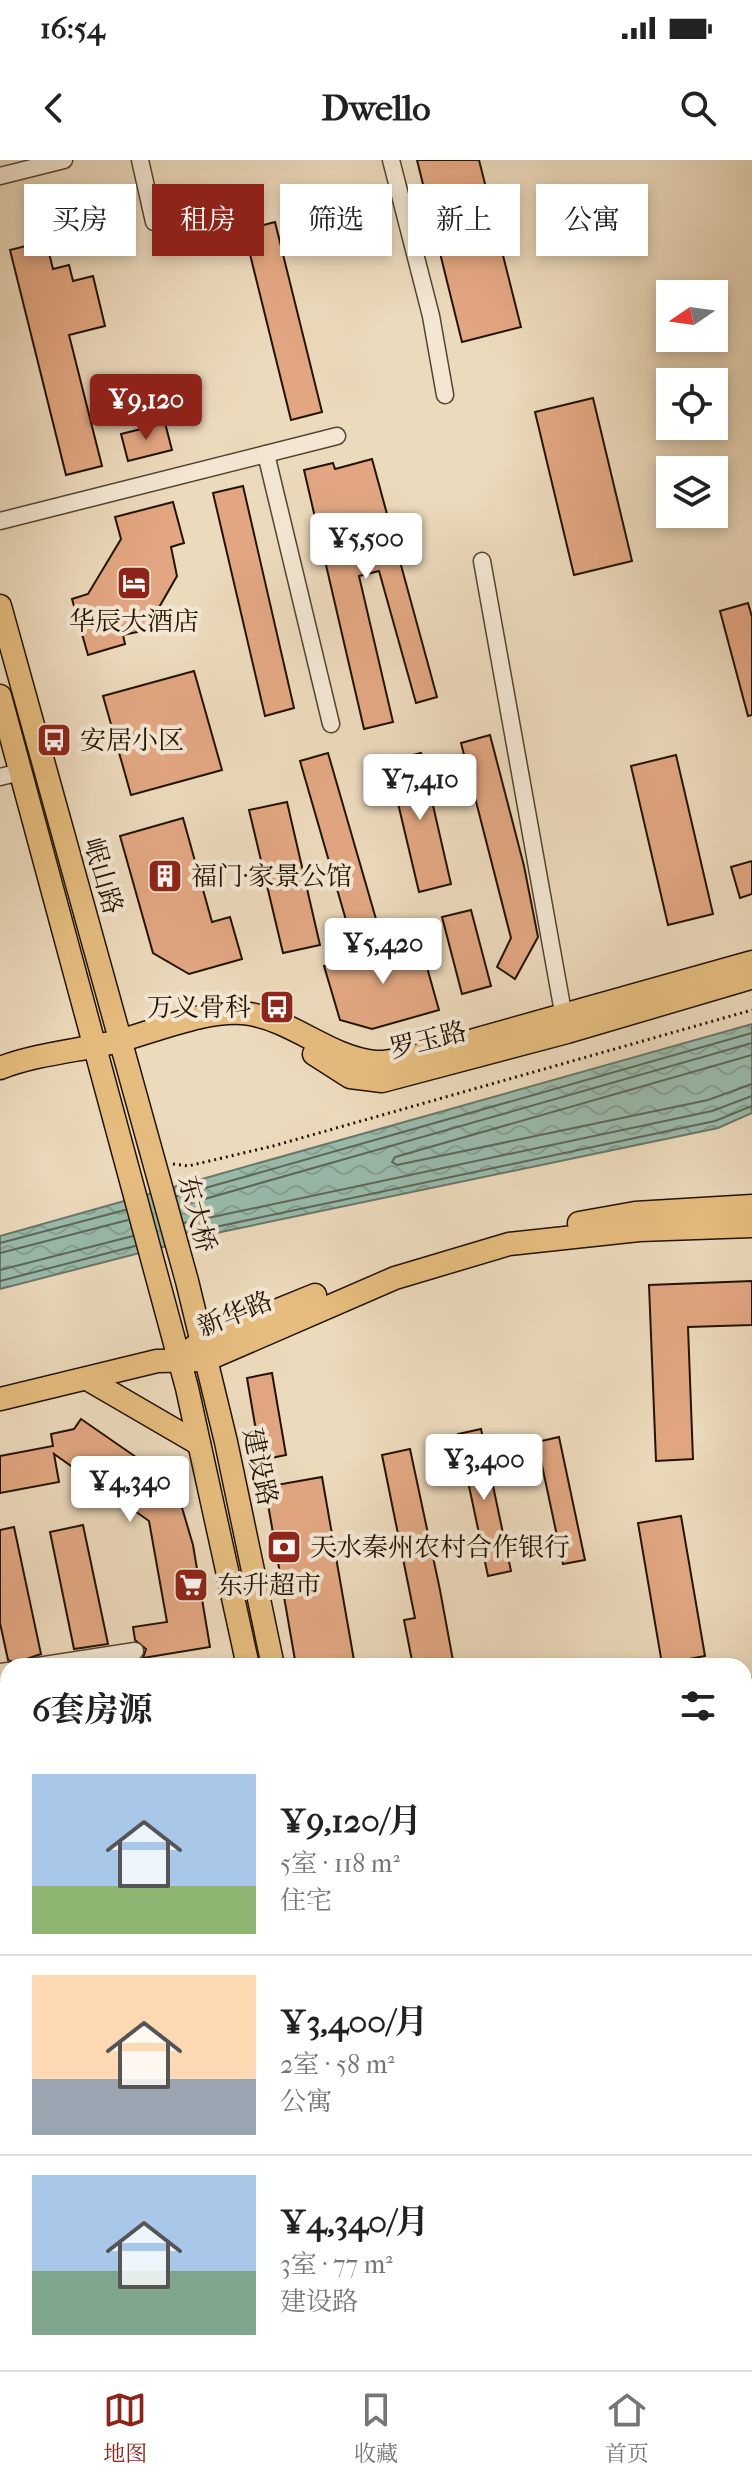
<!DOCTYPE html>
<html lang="zh">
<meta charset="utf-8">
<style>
:root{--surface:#fff;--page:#f6f6f6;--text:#222;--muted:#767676;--line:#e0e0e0;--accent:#8f2418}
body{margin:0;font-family:"IM FELL French Canon","Noto Serif SC",serif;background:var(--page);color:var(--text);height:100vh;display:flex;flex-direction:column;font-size:30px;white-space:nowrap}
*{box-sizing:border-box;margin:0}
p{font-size:26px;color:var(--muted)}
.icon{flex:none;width:44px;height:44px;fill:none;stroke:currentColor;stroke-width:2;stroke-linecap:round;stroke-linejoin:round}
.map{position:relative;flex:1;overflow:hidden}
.side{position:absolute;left:0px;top:1498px;width:752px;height:712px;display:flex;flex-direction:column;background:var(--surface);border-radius:24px 24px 0 0;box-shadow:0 4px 12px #0003}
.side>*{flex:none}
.hud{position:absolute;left:24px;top:24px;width:704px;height:72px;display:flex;gap:16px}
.needle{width:52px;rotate:257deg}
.tools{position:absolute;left:656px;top:120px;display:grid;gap:16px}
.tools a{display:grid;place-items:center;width:72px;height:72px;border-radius:0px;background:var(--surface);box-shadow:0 4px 12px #0003;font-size:40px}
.price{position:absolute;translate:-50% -68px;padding:0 18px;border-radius:8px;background:#fff;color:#222;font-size:26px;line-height:52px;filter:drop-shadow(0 2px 4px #0008)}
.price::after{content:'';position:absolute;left:50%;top:48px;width:24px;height:18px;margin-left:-12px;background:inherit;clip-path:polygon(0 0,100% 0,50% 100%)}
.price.selected{background:var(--accent);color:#fff}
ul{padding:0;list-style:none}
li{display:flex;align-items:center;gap:24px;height:200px;padding:0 32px}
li+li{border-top:2px solid var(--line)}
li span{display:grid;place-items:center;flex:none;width:224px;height:160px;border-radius:0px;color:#555}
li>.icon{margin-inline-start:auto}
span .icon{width:96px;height:96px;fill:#fffc;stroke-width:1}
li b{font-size:34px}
h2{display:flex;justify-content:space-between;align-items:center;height:96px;padding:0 32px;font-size:34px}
.chip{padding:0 28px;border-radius:0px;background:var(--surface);box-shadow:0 4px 12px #0003;font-size:28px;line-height:72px}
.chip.selected{background:var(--accent);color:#fff}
.status{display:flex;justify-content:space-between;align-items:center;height:56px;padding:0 40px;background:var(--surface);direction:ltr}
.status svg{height:22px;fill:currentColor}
header{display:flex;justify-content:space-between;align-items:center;height:104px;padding:0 32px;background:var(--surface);font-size:36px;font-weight:800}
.menu{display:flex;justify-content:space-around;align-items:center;height:112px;border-top:2px solid var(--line);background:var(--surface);font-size:22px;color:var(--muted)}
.menu a{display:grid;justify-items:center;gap:4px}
.menu .selected{color:var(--accent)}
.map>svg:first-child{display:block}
.water{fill:url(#water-waves);stroke:#697768;stroke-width:2}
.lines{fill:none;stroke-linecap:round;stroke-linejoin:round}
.shore{stroke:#5e6657;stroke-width:2}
.building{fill:#e2a782;stroke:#221202;stroke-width:2}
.minor-casing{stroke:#544430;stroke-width:19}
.major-casing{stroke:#221202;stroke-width:25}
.path{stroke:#221202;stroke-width:3;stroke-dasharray:2 4;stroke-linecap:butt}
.minor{stroke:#f3e7d3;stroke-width:16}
.major{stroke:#e6bd7e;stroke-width:22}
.labels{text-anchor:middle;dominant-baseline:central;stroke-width:8;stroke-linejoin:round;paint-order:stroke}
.poi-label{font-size:26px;fill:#221202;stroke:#f3e7d3;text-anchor:start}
.street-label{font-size:26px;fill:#221202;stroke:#f3e7d3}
</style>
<div class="status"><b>16:54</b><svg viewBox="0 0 49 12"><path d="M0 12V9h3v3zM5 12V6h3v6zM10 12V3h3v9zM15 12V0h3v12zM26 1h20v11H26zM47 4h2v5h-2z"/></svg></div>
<header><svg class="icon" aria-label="back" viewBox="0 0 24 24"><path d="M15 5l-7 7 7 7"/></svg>Dwello<svg class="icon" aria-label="search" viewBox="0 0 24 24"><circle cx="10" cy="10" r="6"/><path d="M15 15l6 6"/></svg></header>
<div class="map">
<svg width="752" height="2210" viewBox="0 0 752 2210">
<defs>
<pattern id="water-waves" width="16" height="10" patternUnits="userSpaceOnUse" patternTransform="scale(2)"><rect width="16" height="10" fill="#99bbac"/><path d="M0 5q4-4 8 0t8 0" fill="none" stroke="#84a092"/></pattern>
</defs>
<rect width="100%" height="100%" fill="#ecdabc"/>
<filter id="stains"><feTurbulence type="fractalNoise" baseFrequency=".0025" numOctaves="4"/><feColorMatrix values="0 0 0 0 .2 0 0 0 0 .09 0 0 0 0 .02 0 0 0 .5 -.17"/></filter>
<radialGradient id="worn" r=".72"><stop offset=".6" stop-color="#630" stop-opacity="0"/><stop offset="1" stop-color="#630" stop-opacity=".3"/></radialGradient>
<path class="water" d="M 752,864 L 752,953 L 718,968 L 221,1072 L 0,1129 L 0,1076 Z"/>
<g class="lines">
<g class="shore">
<path d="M 752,895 L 395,997 L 392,1002 L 397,1005 L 708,940 L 752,924"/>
<path d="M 177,1036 L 752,873"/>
<path d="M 180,1046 L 752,883"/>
<path d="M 184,1063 L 712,951 L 752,936"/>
<path d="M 187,1073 L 715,961 L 752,946"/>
<path d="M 0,1083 L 125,1050"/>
<path d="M 0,1093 L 128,1060"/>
<path d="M 0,1110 L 133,1076"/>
<path d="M 0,1121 L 135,1086"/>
</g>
</g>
<g class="building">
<path d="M 417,0 L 479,0 L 521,167 L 462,182 Z"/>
<path d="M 275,62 L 322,252 L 291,260 L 244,70 Z"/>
<path d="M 46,81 L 53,109 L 69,105 L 73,121 L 93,116 L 105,166 L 69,175 L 102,306 L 66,315 L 10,90 Z"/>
<path d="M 593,238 L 632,401 L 574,415 L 535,252 Z"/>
<path d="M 165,263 L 172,290 L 128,301 L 121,274 Z"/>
<path d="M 372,299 L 437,537 L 416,543 L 379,411 L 359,416 L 393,562 L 364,569 L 304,310 L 333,303 L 335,309 Z"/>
<path d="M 243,326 L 294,548 L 265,556 L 213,333 Z"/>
<path d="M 173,342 L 184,383 L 171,387 L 177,416 L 146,470 L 123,475 L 125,484 L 88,495 L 72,439 L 88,434 L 121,379 L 115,357 Z"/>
<path d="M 748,443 L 752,457 L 752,555 L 748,556 L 720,451 Z"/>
<path d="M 194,511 L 222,610 L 131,635 L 103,536 Z"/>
<path d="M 490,575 L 524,706 L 538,777 L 515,819 L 497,807 L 511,778 L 461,583 Z"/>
<path d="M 328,593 L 376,759 L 348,767 L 300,601 Z"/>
<path d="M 421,593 L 451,724 L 419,732 L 388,601 Z"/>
<path d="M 676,595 L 713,754 L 668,765 L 631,606 Z"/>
<path d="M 287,642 L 320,785 L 283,793 L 249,650 Z"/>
<path d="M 183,658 L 212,762 L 230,757 L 242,799 L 189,814 L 153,793 L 120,676 Z"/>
<path d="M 752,701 L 752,734 L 740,738 L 731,707 Z"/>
<path d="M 471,750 L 491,826 L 462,834 L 442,757 Z"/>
<path d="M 419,779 L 439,850 L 372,869 L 340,860 L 324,806 Z"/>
<path d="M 752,1121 L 752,1165 L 688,1167 L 693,1299 L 656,1301 L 649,1125 Z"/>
<path d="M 272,1213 L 286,1295 L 261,1300 L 247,1218 Z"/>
<path d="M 81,1259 L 175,1324 L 193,1385 L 210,1487 L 143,1498 L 146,1489 L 135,1480 L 133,1467 L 167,1462 L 149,1361 L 54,1294 L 59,1322 L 0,1333 L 0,1296 L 53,1286 L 51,1274 L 74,1269 Z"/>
<path d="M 481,1269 L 511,1411 L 488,1416 L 458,1274 Z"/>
<path d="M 559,1277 L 585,1400 L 563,1404 L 537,1282 Z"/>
<path d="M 410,1289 L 440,1430 L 454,1506 L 413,1506 L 404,1460 L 415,1458 L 382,1295 Z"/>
<path d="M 322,1317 L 355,1506 L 296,1506 L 265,1327 Z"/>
<path d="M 681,1356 L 705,1496 L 662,1504 L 638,1363 Z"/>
<path d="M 83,1365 L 108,1484 L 74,1489 L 50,1372 Z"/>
<path d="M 14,1367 L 41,1494 L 15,1503 L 8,1500 L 0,1463 L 0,1370 Z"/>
</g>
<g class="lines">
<g class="minor-casing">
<g id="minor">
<path d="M 140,0 L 154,62"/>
<path d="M 391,0 L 431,156 L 445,235"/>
<path d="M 0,16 L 64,0"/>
<path d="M 266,294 L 331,564"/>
<path d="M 0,361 L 337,276"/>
<path d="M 482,401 L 563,852"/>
<path d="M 0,617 L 20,612"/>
<path d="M 38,1506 L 135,1491"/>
<path d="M 0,1512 L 8,1511"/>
<path d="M 744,1528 L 752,1526"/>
<path d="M 0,2136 L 8,2135"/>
<path d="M 671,2202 L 672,2210"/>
</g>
</g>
<g class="major-casing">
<g id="major">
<path d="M 0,446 L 187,1121 L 226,1282 L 273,1506"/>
<path d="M 0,536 L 187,1228 L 248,1506"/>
<path d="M 314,894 L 350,917 L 382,921 L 567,872 L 747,819"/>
<path d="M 0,908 C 39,893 79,891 119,881 C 155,871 212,847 250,854 C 295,862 329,897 375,902 C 388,903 404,898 417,896 L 752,802"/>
<path d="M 579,1063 L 635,1053 L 752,1046"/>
<path d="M 190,1190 L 202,1181 L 315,1135"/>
<path d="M 89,1220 L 199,1284"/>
<path d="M 0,1239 L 157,1201 L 206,1200 L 395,1118 L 509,1084 L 639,1070 L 752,1066"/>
<path d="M 376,2202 L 377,2210"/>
<path d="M 398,2202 L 399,2210"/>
</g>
</g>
<path class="path" d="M 173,1004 L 188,1006 L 273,986 L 752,850"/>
<use href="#minor" class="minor"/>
<use href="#major" class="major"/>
</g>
<defs>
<g id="hotel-square" transform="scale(1.8)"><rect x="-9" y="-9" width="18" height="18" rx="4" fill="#8f2418" stroke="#f3e7d3"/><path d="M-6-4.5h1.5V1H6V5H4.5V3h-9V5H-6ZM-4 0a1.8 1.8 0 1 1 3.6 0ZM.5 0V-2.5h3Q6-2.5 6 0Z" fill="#fff"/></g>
<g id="bus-square" transform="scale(1.8)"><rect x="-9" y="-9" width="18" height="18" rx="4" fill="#8f2418" stroke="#f3e7d3"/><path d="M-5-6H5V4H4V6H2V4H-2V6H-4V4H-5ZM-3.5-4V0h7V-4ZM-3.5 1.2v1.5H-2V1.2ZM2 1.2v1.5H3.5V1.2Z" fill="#fff"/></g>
<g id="building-square" transform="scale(1.8)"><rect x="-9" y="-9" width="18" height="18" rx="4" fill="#8f2418" stroke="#f3e7d3"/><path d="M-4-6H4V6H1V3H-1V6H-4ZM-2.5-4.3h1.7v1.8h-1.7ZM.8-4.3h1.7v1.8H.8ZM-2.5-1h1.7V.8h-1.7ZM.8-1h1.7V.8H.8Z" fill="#fff"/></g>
<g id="bank-square" transform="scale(1.8)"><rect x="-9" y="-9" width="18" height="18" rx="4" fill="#8f2418" stroke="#f3e7d3"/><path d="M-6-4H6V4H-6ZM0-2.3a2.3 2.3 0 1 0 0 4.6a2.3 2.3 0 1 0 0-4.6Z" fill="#fff"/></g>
<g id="supermarket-square" transform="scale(1.8)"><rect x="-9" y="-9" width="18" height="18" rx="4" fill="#8f2418" stroke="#f3e7d3"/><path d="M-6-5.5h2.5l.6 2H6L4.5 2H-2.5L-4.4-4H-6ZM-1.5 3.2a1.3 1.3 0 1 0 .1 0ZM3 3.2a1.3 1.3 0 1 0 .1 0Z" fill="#fff"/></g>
</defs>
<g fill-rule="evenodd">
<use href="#hotel-square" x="134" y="423"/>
<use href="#bus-square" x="54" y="580"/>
<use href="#building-square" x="165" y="716"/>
<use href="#bus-square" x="277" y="847"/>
<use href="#bank-square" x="284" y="1387"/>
<use href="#supermarket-square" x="191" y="1425"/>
</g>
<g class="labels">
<g class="poi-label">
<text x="134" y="461" text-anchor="middle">华辰大酒店</text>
<text x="80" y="580">安居小区</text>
<text x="191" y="716">福门·家景公馆</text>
<text x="251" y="847" text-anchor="end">万义骨科</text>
<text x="310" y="1387">天水秦州农村合作银行</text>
<text x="217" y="1425">东升超市</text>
</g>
<g class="street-label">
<text transform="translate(103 716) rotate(74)">岷山路</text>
<text transform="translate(428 880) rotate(-14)">罗玉路</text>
<text transform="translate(197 1054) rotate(75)">东大桥</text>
<text transform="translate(235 1154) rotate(-22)">新华路</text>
<text transform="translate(260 1307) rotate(78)">建设路</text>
</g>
</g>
<rect width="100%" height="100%" filter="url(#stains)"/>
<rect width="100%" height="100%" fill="url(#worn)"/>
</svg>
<div class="tools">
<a><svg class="needle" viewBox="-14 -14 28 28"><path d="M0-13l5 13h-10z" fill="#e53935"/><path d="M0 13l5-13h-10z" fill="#767676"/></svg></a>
<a><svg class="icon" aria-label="locate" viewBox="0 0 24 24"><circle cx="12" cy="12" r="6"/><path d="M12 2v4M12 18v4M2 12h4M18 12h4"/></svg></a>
<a><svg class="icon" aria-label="layers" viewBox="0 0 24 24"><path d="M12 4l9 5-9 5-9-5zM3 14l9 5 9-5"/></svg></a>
</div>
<b class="price selected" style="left:146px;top:282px">¥9,120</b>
<b class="price" style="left:366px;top:421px">¥5,500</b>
<b class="price" style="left:420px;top:662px">¥7,410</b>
<b class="price" style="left:383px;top:826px">¥5,420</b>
<b class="price" style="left:484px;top:1342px">¥3,400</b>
<b class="price" style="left:130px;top:1364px">¥4,340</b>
<div class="hud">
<a class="chip">买房</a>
<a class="chip selected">租房</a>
<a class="chip">筛选</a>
<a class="chip">新上</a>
<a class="chip">公寓</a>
</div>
<section class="side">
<h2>6套房源<svg class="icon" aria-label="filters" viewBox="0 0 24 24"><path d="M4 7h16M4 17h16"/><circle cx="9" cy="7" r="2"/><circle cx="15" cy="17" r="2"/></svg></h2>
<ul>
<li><span style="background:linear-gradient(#a9c7e8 70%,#8fb573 0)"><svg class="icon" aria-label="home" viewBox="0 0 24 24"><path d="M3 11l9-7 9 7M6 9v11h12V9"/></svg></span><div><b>¥9,120/月</b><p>5室 · 118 m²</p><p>住宅</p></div></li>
<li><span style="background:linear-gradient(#ffd9b3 65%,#9aa5b1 0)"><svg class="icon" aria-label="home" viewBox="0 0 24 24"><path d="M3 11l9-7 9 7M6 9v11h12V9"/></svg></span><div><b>¥3,400/月</b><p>2室 · 58 m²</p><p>公寓</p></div></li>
<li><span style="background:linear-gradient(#a9c7e8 60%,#7fa58c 0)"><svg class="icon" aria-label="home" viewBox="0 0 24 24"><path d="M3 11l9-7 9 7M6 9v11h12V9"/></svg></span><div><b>¥4,340/月</b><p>3室 · 77 m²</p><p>建设路</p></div></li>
</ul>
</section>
</div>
<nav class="menu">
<a class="selected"><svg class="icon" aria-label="map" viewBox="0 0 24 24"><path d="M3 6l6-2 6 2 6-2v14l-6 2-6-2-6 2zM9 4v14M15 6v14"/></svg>地图</a>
<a><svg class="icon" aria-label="saved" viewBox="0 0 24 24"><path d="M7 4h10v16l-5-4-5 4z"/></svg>收藏</a>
<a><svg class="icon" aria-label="home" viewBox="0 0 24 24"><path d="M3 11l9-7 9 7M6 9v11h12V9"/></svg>首页</a>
</nav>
